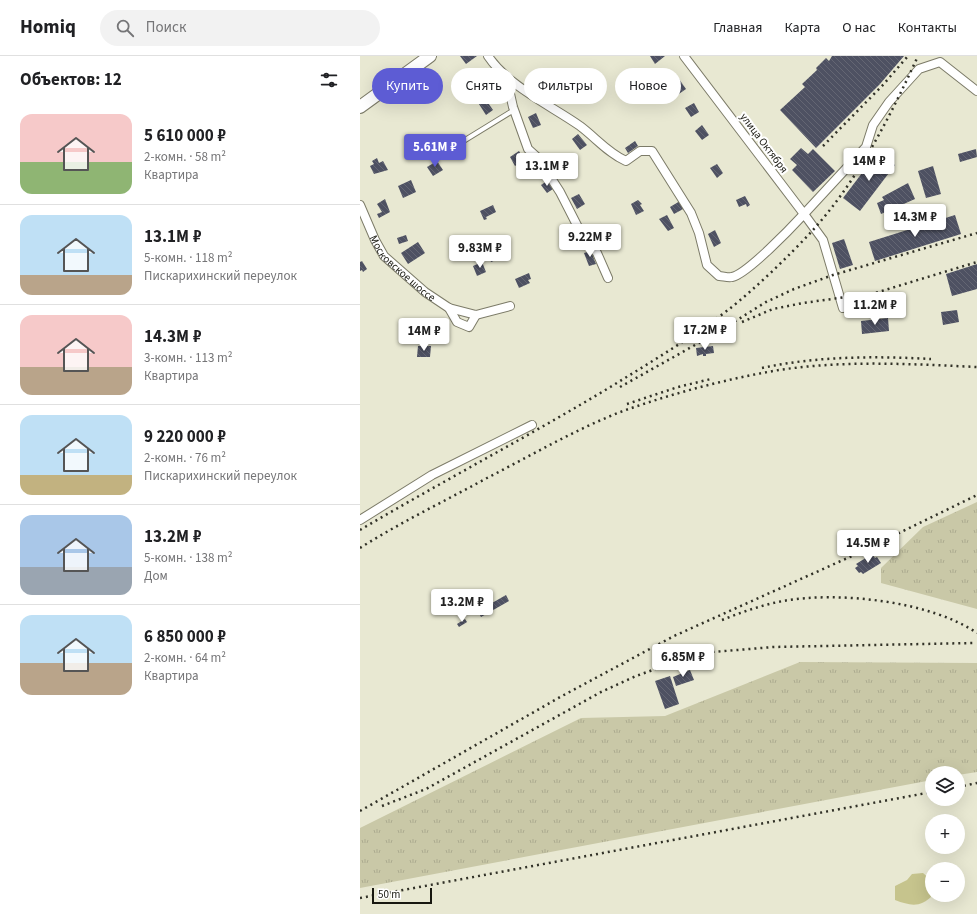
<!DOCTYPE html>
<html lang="ru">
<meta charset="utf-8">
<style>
:root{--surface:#fff;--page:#f2f2f2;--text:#202124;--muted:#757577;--line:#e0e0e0;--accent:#5d5cd4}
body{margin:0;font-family:"Source Sans 3",sans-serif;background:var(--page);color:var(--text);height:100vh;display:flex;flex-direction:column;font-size:15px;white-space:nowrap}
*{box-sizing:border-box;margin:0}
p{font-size:13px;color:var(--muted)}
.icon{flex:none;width:22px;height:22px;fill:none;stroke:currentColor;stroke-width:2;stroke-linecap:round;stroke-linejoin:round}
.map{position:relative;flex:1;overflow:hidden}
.sheet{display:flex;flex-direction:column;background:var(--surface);width:360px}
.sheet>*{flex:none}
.banner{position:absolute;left:12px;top:12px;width:380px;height:36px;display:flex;gap:8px}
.tools{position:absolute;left:565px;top:710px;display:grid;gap:8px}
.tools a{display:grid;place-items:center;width:40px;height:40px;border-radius:50%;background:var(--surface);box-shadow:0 4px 16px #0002;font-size:20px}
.scale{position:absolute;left:12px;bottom:10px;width:60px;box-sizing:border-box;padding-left:4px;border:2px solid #181810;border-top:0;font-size:11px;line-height:14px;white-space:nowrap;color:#181810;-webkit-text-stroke:3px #fff;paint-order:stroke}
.price{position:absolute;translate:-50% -34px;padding:0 9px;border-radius:4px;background:#fff;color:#222;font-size:13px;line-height:26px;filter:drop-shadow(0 1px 2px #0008)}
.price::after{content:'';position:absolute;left:50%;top:24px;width:12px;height:9px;margin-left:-6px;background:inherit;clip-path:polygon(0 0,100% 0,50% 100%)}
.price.current{background:var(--accent);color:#fff}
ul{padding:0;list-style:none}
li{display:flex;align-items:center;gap:12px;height:100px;padding:0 20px}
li+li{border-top:1px solid var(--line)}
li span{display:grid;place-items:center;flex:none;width:112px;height:80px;border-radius:12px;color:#555}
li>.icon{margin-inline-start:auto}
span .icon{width:48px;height:48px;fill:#fffc;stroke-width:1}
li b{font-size:17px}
h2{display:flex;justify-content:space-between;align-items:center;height:48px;padding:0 20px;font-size:17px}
.chip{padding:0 14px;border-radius:18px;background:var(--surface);box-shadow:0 4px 16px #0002;font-size:14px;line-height:36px}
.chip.current{background:var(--accent);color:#fff}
header{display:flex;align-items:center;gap:24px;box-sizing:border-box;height:56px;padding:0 20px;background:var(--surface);border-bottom:1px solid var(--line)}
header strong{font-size:19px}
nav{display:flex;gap:22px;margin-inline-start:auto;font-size:14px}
.search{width:280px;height:36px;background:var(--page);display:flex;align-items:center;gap:10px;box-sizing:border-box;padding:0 14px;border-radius:22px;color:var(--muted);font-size:15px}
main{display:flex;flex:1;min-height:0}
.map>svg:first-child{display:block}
.grass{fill:url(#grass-tufts)}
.water{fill:#c6c48d}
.building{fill:url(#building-back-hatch)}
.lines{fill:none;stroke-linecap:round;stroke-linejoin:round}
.lane-casing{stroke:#7c7b68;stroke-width:6}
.street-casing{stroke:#7c7b68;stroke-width:10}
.primary-casing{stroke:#7c7b68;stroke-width:14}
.lane{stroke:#fff;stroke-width:4}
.street{stroke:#fff;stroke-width:8}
.primary{stroke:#fff;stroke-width:12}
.rail{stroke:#313127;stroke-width:2.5;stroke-dasharray:2 4;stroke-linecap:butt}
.labels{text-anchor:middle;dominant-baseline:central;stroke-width:4;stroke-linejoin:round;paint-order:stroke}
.street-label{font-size:11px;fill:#181810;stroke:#fff}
</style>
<header>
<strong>Homiq</strong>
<div class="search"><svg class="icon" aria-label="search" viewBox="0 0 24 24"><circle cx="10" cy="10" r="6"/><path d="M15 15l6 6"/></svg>Поиск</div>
<nav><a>Главная</a><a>Карта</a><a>О нас</a><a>Контакты</a></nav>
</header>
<main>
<section class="sheet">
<h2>Объектов: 12<svg class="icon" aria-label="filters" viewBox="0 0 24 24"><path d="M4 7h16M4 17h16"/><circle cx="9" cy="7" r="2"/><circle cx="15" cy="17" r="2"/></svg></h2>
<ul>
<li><span style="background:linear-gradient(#f6c9c9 60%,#8fb573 0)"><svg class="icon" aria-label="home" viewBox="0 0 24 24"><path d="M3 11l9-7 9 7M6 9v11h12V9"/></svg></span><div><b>5 610 000 ₽</b><p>2-комн. · 58 m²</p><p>Квартира</p></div></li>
<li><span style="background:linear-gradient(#bfe0f5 75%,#b9a48a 0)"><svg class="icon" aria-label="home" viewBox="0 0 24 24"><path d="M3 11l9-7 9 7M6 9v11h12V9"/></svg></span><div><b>13.1M ₽</b><p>5-комн. · 118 m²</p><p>Пискарихинский переулок</p></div></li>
<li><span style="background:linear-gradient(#f6c9c9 65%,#b9a48a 0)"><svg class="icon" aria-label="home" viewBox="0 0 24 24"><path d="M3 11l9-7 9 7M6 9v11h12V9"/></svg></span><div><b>14.3M ₽</b><p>3-комн. · 113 m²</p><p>Квартира</p></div></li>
<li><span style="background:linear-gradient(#bfe0f5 75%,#c2b280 0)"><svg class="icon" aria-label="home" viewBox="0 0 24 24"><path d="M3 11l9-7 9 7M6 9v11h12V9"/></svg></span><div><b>9 220 000 ₽</b><p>2-комн. · 76 m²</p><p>Пискарихинский переулок</p></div></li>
<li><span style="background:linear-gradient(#a9c7e8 65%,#9aa5b1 0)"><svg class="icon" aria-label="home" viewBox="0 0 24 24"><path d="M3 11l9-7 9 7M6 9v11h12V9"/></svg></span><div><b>13.2M ₽</b><p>5-комн. · 138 m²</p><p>Дом</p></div></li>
<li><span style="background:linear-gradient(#bfe0f5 60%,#b9a48a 0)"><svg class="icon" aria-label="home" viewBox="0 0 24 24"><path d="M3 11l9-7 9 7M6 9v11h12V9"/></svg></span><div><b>6 850 000 ₽</b><p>2-комн. · 64 m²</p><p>Квартира</p></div></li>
</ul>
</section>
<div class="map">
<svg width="617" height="858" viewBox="0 0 617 858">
<defs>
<pattern id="grass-tufts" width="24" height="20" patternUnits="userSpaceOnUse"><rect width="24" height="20" fill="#c9c8a7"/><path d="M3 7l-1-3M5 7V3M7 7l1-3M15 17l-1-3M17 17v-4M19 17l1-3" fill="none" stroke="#acab8f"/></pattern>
<pattern id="building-back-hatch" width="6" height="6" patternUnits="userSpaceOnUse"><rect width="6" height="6" fill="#4e5162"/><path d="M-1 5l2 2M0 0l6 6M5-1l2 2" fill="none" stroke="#646673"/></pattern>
</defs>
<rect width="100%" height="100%" fill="#e8e8d2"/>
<g class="grass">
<path d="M 617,446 L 617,553 L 521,527 L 521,512 L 563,471 Z"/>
<path d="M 440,606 L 617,607 L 617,716 L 598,719 L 598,717 L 572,717 L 572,724 L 0,832 L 0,772 L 221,662 L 305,660 Z"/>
</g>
<path class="water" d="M 563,817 C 573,826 571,827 573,839 C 560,852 551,850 535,844 L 535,830 L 547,824 L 552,818 Z"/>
<g class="building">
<path d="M 100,0 L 117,0 L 106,8 Z"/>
<path d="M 290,0 L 305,0 L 295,8 Z"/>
<path d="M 472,0 L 544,0 L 520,28 L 456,92 L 420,54 L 445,31 L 442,28 L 457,14 L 456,12 L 466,2 L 469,5 Z"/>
<path d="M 237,16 L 244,26 L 237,30 L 230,21 Z"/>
<path d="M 181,18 L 191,35 L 185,39 L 174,22 Z"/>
<path d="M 319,23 L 326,33 L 316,40 L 309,30 Z"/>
<path d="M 124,41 L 133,54 L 126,59 L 117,45 Z"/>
<path d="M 334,47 L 339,56 L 331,61 L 325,52 Z"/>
<path d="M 176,57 L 181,69 L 173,72 L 168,61 Z"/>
<path d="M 342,69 L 349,79 L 342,84 L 335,75 Z"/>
<path d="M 218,78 L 227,89 L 220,94 L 212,83 Z"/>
<path d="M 75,81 L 80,88 L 72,95 L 67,88 Z"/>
<path d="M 275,85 L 278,90 L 268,97 L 265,92 Z"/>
<path d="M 441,92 L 448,98 L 453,93 L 475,115 L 453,136 L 432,114 L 437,109 L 430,103 Z"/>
<path d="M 616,93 L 617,101 L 600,106 L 598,98 Z"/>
<path d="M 159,95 L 164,104 L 155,110 L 150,101 Z"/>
<path d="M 518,96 L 535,109 L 500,155 L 483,142 Z"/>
<path d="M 17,102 L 19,107 L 23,105 L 28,114 L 14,118 L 10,110 L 14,108 L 12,105 Z"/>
<path d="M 77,105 L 83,114 L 73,120 L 67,111 Z"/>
<path d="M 357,108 L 363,117 L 357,122 L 350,112 Z"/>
<path d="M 573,110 L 581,138 L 566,142 L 558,115 Z"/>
<path d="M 51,124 L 56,136 L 43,142 L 38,130 Z"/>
<path d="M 187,125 L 193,133 L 187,137 L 181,129 Z"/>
<path d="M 548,127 L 555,143 L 521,158 L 517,147 L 524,144 L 522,141 Z"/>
<path d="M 219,138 L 225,148 L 217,153 L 211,142 Z"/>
<path d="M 385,140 L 390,149 L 387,151 L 386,148 L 379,151 L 376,144 Z"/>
<path d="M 25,143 L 30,156 L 19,162 L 17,158 L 22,156 L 17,148 Z"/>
<path d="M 278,144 L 282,148 L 280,149 L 284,155 L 276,159 L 271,148 Z"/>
<path d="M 320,145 L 325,152 L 314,158 L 310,151 Z"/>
<path d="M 133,149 L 136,156 L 126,161 L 127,163 L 124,164 L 120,155 Z"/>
<path d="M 307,159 L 314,172 L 308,175 L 299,163 Z"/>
<path d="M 595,159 L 601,178 L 515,205 L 509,186 Z"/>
<path d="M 212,170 L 219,182 L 210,190 L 202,175 Z"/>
<path d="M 355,174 L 361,187 L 354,191 L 348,178 Z"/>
<path d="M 46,179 L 48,185 L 39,188 L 37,182 Z"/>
<path d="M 484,183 L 493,209 L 480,213 L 472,187 Z"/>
<path d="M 58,186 L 65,197 L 48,208 L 41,197 Z"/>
<path d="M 133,192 L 134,196 L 141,193 L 144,201 L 131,206 L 127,195 Z"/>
<path d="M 231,195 L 236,208 L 229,210 L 224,197 Z"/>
<path d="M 2,205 L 7,213 L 3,216 L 2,214 L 0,215 L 0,206 Z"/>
<path d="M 122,206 L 126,216 L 117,220 L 113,210 Z"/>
<path d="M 617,208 L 617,233 L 592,240 L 586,218 Z"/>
<path d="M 169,217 L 171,223 L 168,224 L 170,227 L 159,232 L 155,223 Z"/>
<path d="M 597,254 L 599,266 L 583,269 L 581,256 Z"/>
<path d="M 528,262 L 529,275 L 502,278 L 501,265 Z"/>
<path d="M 58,290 L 71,290 L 70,301 L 57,301 Z"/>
<path d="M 353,290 L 354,297 L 346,298 L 346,300 L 343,300 L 343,298 L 337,300 L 336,292 Z"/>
<path d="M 512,498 L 515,502 L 517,501 L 521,507 L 503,518 L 501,516 L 499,517 L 495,512 L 498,510 L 496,508 Z"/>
<path d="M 146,539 L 149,545 L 121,561 L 118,555 Z"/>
<path d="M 105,563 L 107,566 L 99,571 L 97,568 Z"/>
<path d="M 330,614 L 334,624 L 316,630 L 313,621 Z"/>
<path d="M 310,620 L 319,648 L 305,653 L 295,625 Z"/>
</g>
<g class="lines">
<g class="lane-casing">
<path id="lane" d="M 84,97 L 154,54"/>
</g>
<g class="street-casing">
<g id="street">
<path d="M 128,0 C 148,30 190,49 220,70 C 236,82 248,97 266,105 L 280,95 L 292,95 L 331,157 L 339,177 L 347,209 L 359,220 C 363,220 368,222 372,221 C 387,218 432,171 444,158 L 463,184 L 483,252"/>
<path d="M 324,0 L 444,158 L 506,91 L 513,69 L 529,46 L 559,13 L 580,6 L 617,35"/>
<path d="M 146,20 L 153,51 L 168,93 L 178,102 L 200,136 L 222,179 L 237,197 L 248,222"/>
<path id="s1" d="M 0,149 L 15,184 L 24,200 L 65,236 L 89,252 L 116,259 L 150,250"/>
<path d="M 89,252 L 97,266 L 109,271 L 116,259"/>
<path d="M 0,464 L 72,419 L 172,369"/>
</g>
</g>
<g class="primary-casing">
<path id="primary" d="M 0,51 L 70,0"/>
</g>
<use href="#lane" class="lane"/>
<use href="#street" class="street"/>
<use href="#primary" class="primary"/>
<g class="rail">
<path d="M 463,90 L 522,30 L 548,0"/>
<path d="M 382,266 L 413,253 L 443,247 L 515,237 L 617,206"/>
<path d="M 402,312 C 457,300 515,300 571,303"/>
<path d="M 260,331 L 353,279 L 406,246 L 434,233 L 473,219 L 617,177"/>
<path d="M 267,348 L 318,331 L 351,323"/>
<path d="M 0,474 C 83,425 169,380 252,330 C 291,306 331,282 368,254 C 396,232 429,200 453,174 C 498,124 530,61 558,0"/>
<path d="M 0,492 C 41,466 85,445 127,422 C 172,399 216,373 263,355 C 314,337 366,323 419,314 C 485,304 551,308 617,311"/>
<path d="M 362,564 C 382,556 402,549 423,545 C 478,535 570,545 617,577"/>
<path d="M 598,731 L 617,727"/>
<path d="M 22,750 L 66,733 L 241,636 L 276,620 L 318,605 L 353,596 L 413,591 L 613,587"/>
<path d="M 0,755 L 202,640 L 314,580 L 492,500 L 617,439"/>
<path d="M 0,842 L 572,736"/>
</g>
</g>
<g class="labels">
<g class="street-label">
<text transform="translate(404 87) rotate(53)">улица Октября</text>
<text stroke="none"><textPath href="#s1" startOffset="78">Московское шоссе</textPath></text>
</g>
</g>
</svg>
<div class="tools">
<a><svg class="icon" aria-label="layers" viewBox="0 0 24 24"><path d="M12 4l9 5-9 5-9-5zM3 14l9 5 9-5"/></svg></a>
<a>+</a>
<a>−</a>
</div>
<div class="scale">50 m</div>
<b class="price current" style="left:75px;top:112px">5.61M ₽</b>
<b class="price" style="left:509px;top:126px">14M ₽</b>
<b class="price" style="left:187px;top:131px">13.1M ₽</b>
<b class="price" style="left:555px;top:182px">14.3M ₽</b>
<b class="price" style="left:230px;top:202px">9.22M ₽</b>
<b class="price" style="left:120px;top:213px">9.83M ₽</b>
<b class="price" style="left:515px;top:270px">11.2M ₽</b>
<b class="price" style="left:345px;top:295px">17.2M ₽</b>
<b class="price" style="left:64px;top:296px">14M ₽</b>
<b class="price" style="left:508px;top:508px">14.5M ₽</b>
<b class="price" style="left:102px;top:567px">13.2M ₽</b>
<b class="price" style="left:323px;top:622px">6.85M ₽</b>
<div class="banner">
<a class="chip current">Купить</a>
<a class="chip">Снять</a>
<a class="chip">Фильтры</a>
<a class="chip">Новое</a>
</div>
</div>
</main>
